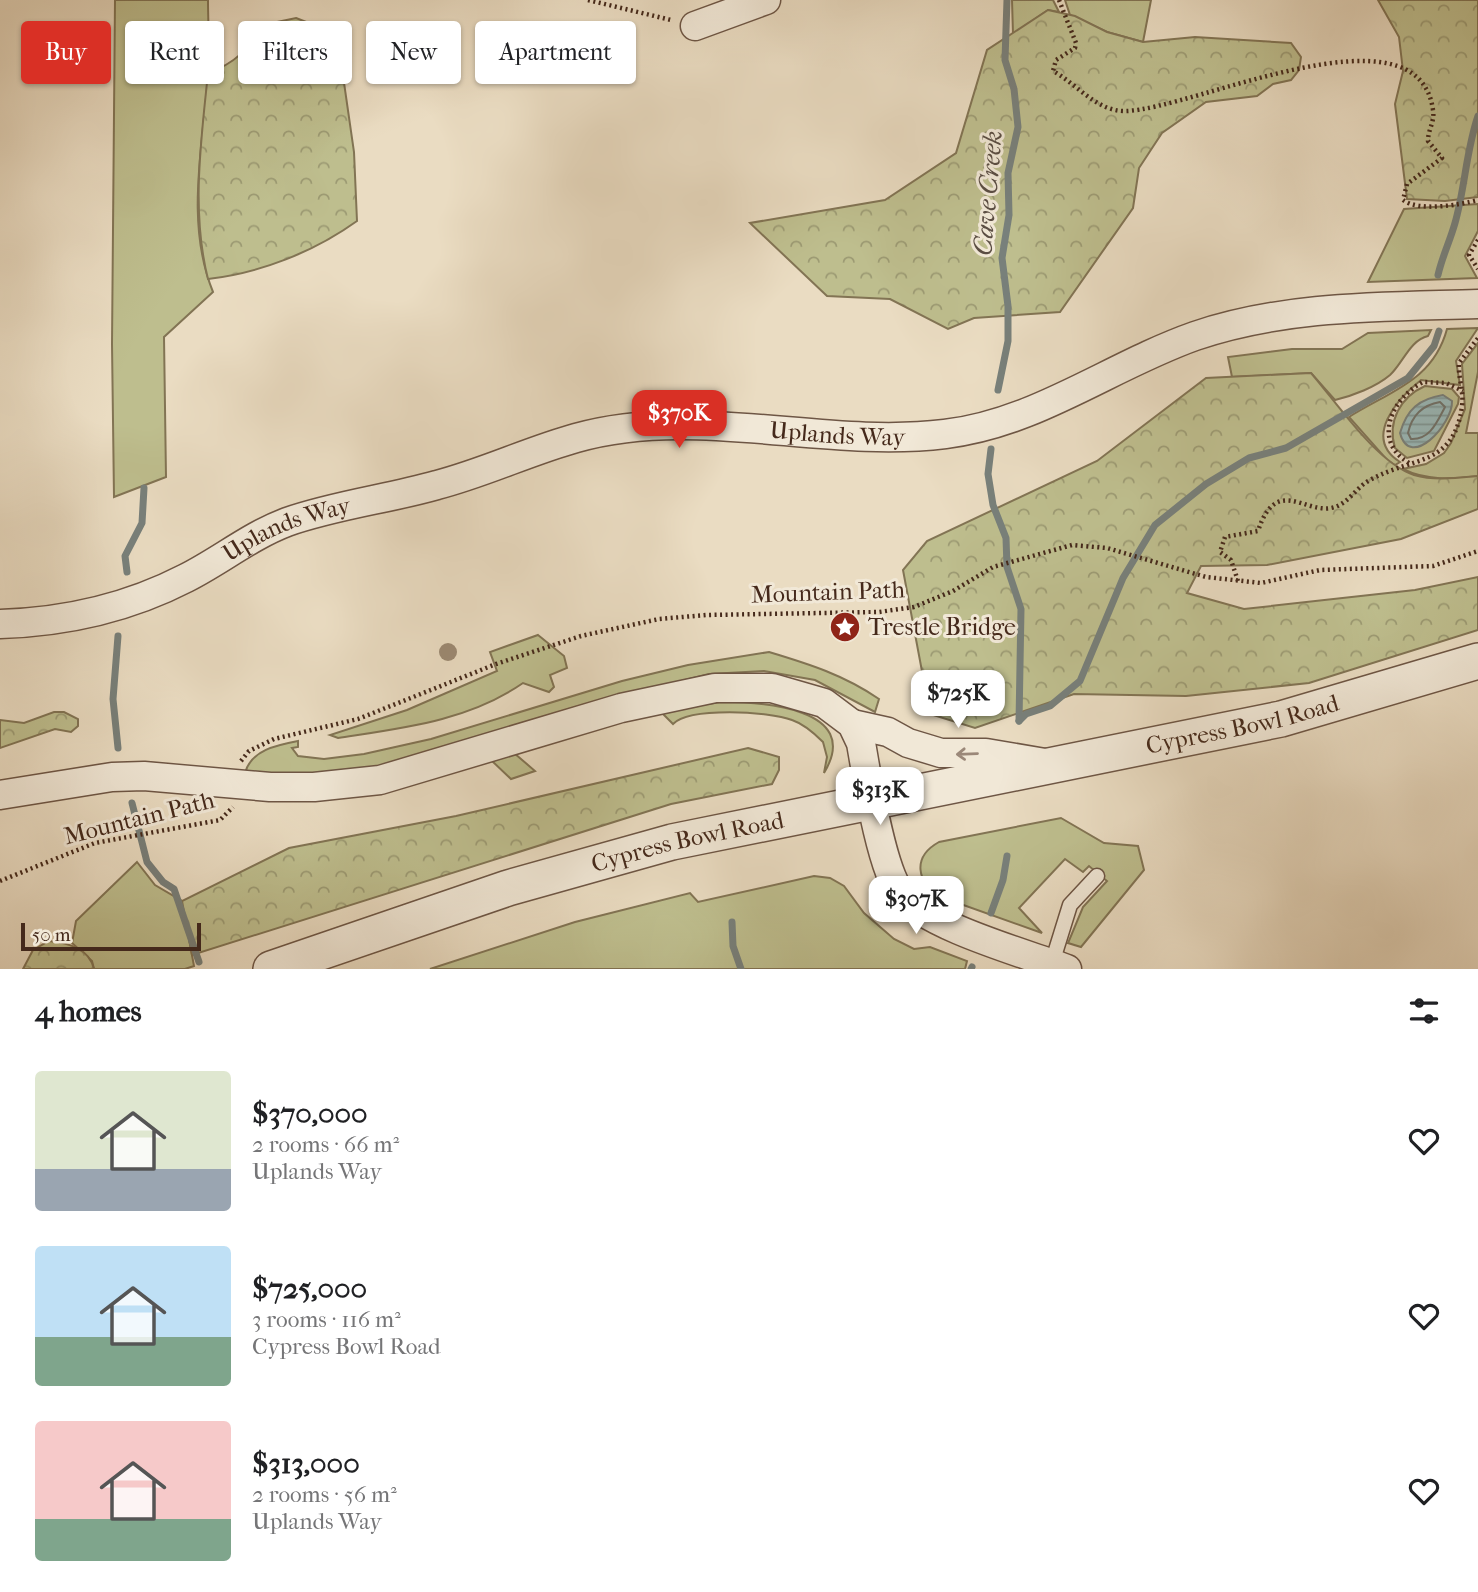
<!DOCTYPE html>
<meta charset="utf-8">
<style>
:root{--surface:#fff;--page:#f6f6f6;--text:#202124;--muted:#757577;--accent:#d93025}
body{margin:0;font-family:"IM FELL French Canon",serif;background:var(--page);color:var(--text);height:100vh;display:flex;flex-direction:column;font-size:26px;white-space:nowrap}
*{box-sizing:border-box;margin:0}
p{font-size:23px;color:var(--muted)}
.icon{flex:none;width:38px;height:38px;fill:none;stroke:currentColor;stroke-width:2;stroke-linecap:round;stroke-linejoin:round}
.map{position:relative;height:969px;overflow:hidden}
.side{display:flex;flex-direction:column;background:var(--surface);flex:1}
.side>*{flex:none}
.top-card{position:absolute;left:21px;top:21px;width:700px;height:63px;display:flex;gap:14px}
.scale{position:absolute;left:21px;bottom:18px;width:180px;box-sizing:border-box;padding-left:7px;border:4px solid #45291b;border-top:0;font-size:19px;line-height:24px;white-space:nowrap;color:#45291b;-webkit-text-stroke:5px #f1e8d7;paint-order:stroke}
.price{position:absolute;translate:-50% -60px;padding:0 16px;border-radius:14px;background:#fff;color:#222;font-size:23px;line-height:46px;filter:drop-shadow(0 2px 4px #0008)}
.price::after{content:'';position:absolute;left:50%;top:42px;width:21px;height:16px;margin-left:-10px;background:inherit;clip-path:polygon(0 0,100% 0,50% 100%)}
.price.on{background:var(--accent);color:#fff}
ul{padding:0;list-style:none}
li{display:flex;align-items:center;gap:21px;height:175px;padding:0 35px}
li span{display:grid;place-items:center;flex:none;width:196px;height:140px;border-radius:7px;color:#555}
li>.icon{margin-inline-start:auto}
span .icon{width:84px;height:84px;fill:#fffc;stroke-width:1}
li b{font-size:30px}
h2{display:flex;justify-content:space-between;align-items:center;height:84px;padding:0 35px;font-size:30px}
.tag{padding:0 24px;border-radius:7px;background:var(--surface);box-shadow:0 2px 5px #0004;font-size:24px;line-height:63px}
.tag.on{background:var(--accent);color:#fff}
.map>svg:first-child{display:block}
.green{fill:#bebe8e;stroke:#827454;stroke-width:2}
.forest{fill:url(#forest-crowns);stroke:#827454;stroke-width:2}
.water{fill:url(#water-rules);stroke:#78807b;stroke-width:2}
.lines{fill:none;stroke-linecap:round;stroke-linejoin:round}
.shore{stroke:#70726b;stroke-width:2}
.stream{stroke:#78807b;stroke-width:7}
.service-casing{stroke:#6e5645;stroke-width:17}
.minor-casing{stroke:#6e5645;stroke-width:31}
.tertiary-casing{stroke:#6e5645;stroke-width:38}
.path{stroke:#45291b;stroke-width:4.5;stroke-dasharray:2 3.5;stroke-linecap:butt}
.service{stroke:#f1e8d7;stroke-width:14}
.minor{stroke:#f1e8d7;stroke-width:28}
.tertiary{stroke:#f1e8d7;stroke-width:35}
.tree{fill:#9c8a73}
.oneway{stroke:#9b8879}
.labels{text-anchor:middle;dominant-baseline:central;stroke-width:6;stroke-linejoin:round;paint-order:stroke}
.street-label{font-size:24px;fill:#45291b;stroke:#f1e8d7}
.poi-label{font-size:24px;fill:#45291b;stroke:#f1e8d7;text-anchor:start}
.water-label{font-size:26px;font-style:italic;fill:#5a4d43;stroke:#f1e8d7}
</style>
<div class="map">
<svg width="1478" height="969" viewBox="0 0 1478 969">
<defs>
<pattern id="forest-crowns" width="20" height="18" patternUnits="userSpaceOnUse" patternTransform="scale(1.75)"><rect width="20" height="18" fill="#bebe8e"/><path d="M2 6a3 3 0 1 1 6 0M12 15a3 3 0 1 1 6 0" fill="none" stroke="#9c9a73"/></pattern>
<pattern id="water-rules" width="6" height="5" patternUnits="userSpaceOnUse" patternTransform="scale(1.75)"><rect width="6" height="5" fill="#9ababb"/><path d="M0 2.5h6" fill="none" stroke="#7f9797"/></pattern>
</defs>
<rect width="100%" height="100%" fill="#eadcc2"/>
<filter id="stains"><feTurbulence type="fractalNoise" baseFrequency=".00286" numOctaves="4"/><feColorMatrix values="0 0 0 0 .2 0 0 0 0 .09 0 0 0 0 .02 0 0 0 .5 -.17"/></filter>
<radialGradient id="worn" r=".72"><stop offset=".6" stop-color="#630" stop-opacity="0"/><stop offset="1" stop-color="#630" stop-opacity=".3"/></radialGradient>
<g class="green">
<path d="M 115,0 L 208,0 C 208,25 210,50 208,75 C 203,146 185,223 213,292 L 164,337 L 166,477 L 114,497 L 112,344 Z"/>
<path d="M 1012,0 L 1053,0 L 1059,12 L 1048,10 L 1013,34 Z"/>
<path d="M 1065,0 L 1151,0 L 1143,42 L 1107,32 L 1070,15 Z"/>
<path d="M 1478,204 L 1478,231 L 1465,256 L 1477,278 L 1368,282 L 1404,209 Z"/>
<path d="M 1478,328 L 1456,361 L 1460,385 L 1421,380 C 1398,398 1362,438 1400,462 L 1395,465 L 1388,461 L 1349,417 C 1390,391 1433,381 1447,329 Z"/>
<path d="M 1431,330 L 1428,336 C 1410,340 1403,363 1390,375 C 1376,387 1352,396 1335,400 L 1311,373 L 1232,377 L 1228,357 L 1292,349 L 1342,349 L 1368,333 Z"/>
<path d="M 1478,343 L 1478,372 L 1466,433 L 1478,433 L 1478,476 C 1453,479 1426,481 1403,469 L 1426,464 L 1444,453 L 1451,443 L 1465,409 L 1462,364 Z"/>
<path d="M 1425,386 L 1452,389 L 1459,397 L 1458,404 L 1434,451 L 1407,458 L 1395,448 C 1387,422 1400,397 1425,386 Z"/>
<path d="M 538,635 L 564,656 L 567,668 L 550,675 L 554,687 L 549,692 L 523,683 C 468,721 403,728 338,738 L 330,735 L 407,710 L 497,671 L 490,652 Z"/>
<path d="M 769,652 C 809,664 844,675 879,699 L 875,712 L 815,680 L 764,671 L 709,674 L 621,696 L 369,769 L 333,773 L 245,773 C 251,750 277,745 298,741 L 298,747 L 292,748 L 298,756 L 324,759 L 364,754 L 431,739 L 622,681 L 688,665 Z"/>
<path d="M 721,702 C 759,702 864,707 824,773 L 827,757 L 823,742 C 814,733 804,724 792,720 C 769,711 689,707 673,724 L 660,711 Z"/>
<path d="M 514,753 L 535,771 L 511,779 L 491,760 Z"/>
<path d="M 1061,818 L 1104,843 L 1138,846 L 1144,870 L 1081,947 L 1068,943 L 1083,907 L 1107,881 L 1089,866 L 1083,872 L 1065,859 L 1019,908 L 1042,933 L 941,897 C 916,882 912,857 939,842 Z"/>
<path d="M 137,862 L 155,885 L 182,901 L 194,966 L 185,969 L 94,969 L 92,961 L 72,943 L 76,921 Z"/>
<path d="M 814,876 L 830,878 L 844,886 L 864,913 L 894,939 L 914,949 L 930,947 L 967,961 L 965,969 L 430,969 L 575,922 L 690,893 L 698,902 Z"/>
</g>
<g class="forest">
<path d="M 1378,0 L 1478,0 L 1478,197 L 1445,201 L 1407,199 L 1395,104 L 1403,71 L 1399,37 Z"/>
<path d="M 1048,10 L 1075,16 L 1107,32 L 1143,42 L 1195,37 L 1291,43 L 1301,57 L 1299,70 L 1291,80 L 1273,84 L 1257,96 L 1206,102 L 1162,133 L 1139,168 L 1133,208 L 1060,312 L 974,318 L 948,329 L 890,299 L 827,296 L 750,223 L 885,200 L 956,153 L 987,50 Z"/>
<path d="M 296,18 L 337,34 L 354,152 L 357,221 C 314,252 260,273 208,279 C 191,212 201,141 208,73 C 236,63 247,50 263,25 Z"/>
<path d="M 1311,373 C 1337,403 1377,463 1414,475 C 1434,481 1457,478 1478,476 L 1478,509 L 1401,539 L 1267,565 L 1201,566 L 1187,593 L 1244,609 L 1415,590 L 1478,577 L 1478,630 L 1309,683 L 1186,696 L 1074,694 L 975,728 L 930,714 L 903,570 L 927,541 L 1097,461 L 1206,378 Z"/>
<path d="M 54,712 L 64,712 L 78,719 L 78,726 L 71,732 L 55,729 L 0,748 L 0,720 L 24,723 Z"/>
<path d="M 748,748 L 779,757 L 779,770 L 772,784 L 671,804 L 192,955 L 182,901 L 289,848 L 456,816 Z"/>
<path d="M 49,941 C 68,943 89,948 94,969 L 23,969 L 33,950 Z"/>
</g>
<path class="water" d="M 1443,395 L 1452,401 C 1453,424 1410,471 1400,433 C 1407,409 1419,399 1443,395 Z"/>
<g class="lines">
<path class="shore" d="M 1440,402 L 1445,407 C 1437,422 1430,440 1411,439 L 1408,433 C 1412,415 1422,405 1440,402 Z"/>
<g class="stream">
<path d="M 1438,275 C 1442,257 1450,241 1455,223 C 1465,188 1466,151 1478,116"/>
<path d="M 998,390 L 1008,341 L 1008,306 L 1002,258 L 1009,215 L 1008,173 L 1018,127 L 1014,89 L 1005,60 L 1007,0"/>
<path d="M 991,449 L 988,474 L 993,505 L 1006,538 L 1007,567 L 1021,609 L 1019,721"/>
<path d="M 127,572 L 125,556 L 142,523 L 144,488"/>
<path d="M 118,636 L 113,699 L 118,748"/>
<path d="M 1019,721 L 1026,714 L 1050,706 L 1080,681 L 1123,578 L 1155,525 L 1206,484 L 1249,458 L 1286,448 L 1408,378 L 1434,346 L 1439,331"/>
<path d="M 132,803 L 147,862 L 163,882 L 174,889 L 199,962"/>
<path d="M 991,913 L 1003,880 L 1007,856"/>
<path d="M 732,922 L 733,946 L 741,969"/>
<path d="M 971,969 L 972,967"/>
</g>
<g class="service-casing">
<path id="service" d="M 1052,963 L 1070,905 L 1097,876"/>
</g>
<g class="minor-casing">
<g id="minor">
<path d="M 695,26 L 766,0"/>
<path id="s1" d="M 0,624 C 65,622 128,608 186,578 C 220,561 250,536 287,522 C 335,505 388,499 437,485 C 484,473 529,451 576,438 C 696,404 823,449 945,434 C 1037,423 1110,366 1195,336 C 1286,305 1383,307 1478,304"/>
<path d="M 852,724 L 888,732 L 908,743 L 941,753 L 986,753 L 1045,763"/>
<path d="M 0,795 L 112,777 L 144,776 L 270,787 L 314,787 L 380,780 L 621,708 L 715,688 L 772,688 L 824,703 L 852,724 L 861,743 C 867,777 881,869 901,894 C 926,926 1027,954 1067,969"/>
</g>
</g>
<g class="tertiary-casing">
<g id="tertiary">
<path id="s2" d="M 271,969 L 508,888 L 672,842 L 1281,719 L 1478,661"/>
</g>
</g>
<g class="path">
<path d="M 588,0 L 671,20"/>
<path d="M 1059,0 L 1076,43 L 1075,48 L 1056,60 L 1053,71 C 1077,84 1097,112 1126,111 C 1194,109 1418,0 1433,110 C 1435,122 1428,129 1428,141 L 1442,158 L 1407,184 L 1403,200 C 1419,212 1459,205 1478,200"/>
<path d="M 1478,240 L 1469,255 L 1478,269"/>
<path d="M 1409,463 C 1372,441 1391,399 1423,382 L 1446,383 L 1463,391"/>
<path d="M 1238,581 L 1231,560 L 1220,552 L 1225,537 L 1258,531 C 1276,476 1304,513 1331,508 C 1348,505 1356,487 1370,480 C 1413,456 1454,467 1462,406 C 1464,391 1458,378 1459,363 L 1478,338"/>
<path d="M 241,761 L 249,751 L 274,739 L 358,719 L 496,664 L 581,636 L 659,619 L 706,615 L 879,612 L 914,607 L 953,591 L 993,567 L 1072,545 L 1107,548 L 1206,577 L 1261,583 L 1320,570 L 1433,566 L 1478,551"/>
<path d="M 0,881 L 95,843 L 220,820 L 233,807"/>
</g>
<use href="#service" class="service"/>
<use href="#minor" class="minor"/>
<use href="#tertiary" class="tertiary"/>
</g>
<circle class="tree" cx="448" cy="652" r="9"/>
<defs><path id="oneway-shaft" d="M-6 0H5M1.5-3L5.5 0L1.5 3" fill="none" stroke-width="1.6" stroke-linecap="round" stroke-linejoin="round" transform="scale(1.75)"/></defs>
<use class="oneway" href="#oneway-shaft" transform="translate(967 754) rotate(178)"/>
<defs>
<g id="sight-disc" transform="scale(1.575)"><circle r="9.5" fill="#8f2418" stroke="#f1e8d7"/><path d="M0-6L1.8-2.2L6-1.7L2.9 1.2L3.7 5.4L0 3.3L-3.7 5.4L-2.9 1.2L-6-1.7L-1.8-2.2Z" fill="#fff"/></g>
</defs>
<g fill-rule="evenodd">
<use href="#sight-disc" x="845" y="627"/>
</g>
<g class="labels">
<g class="street-label">
<text stroke="none"><textPath href="#s1" startOffset="873">Uplands Way</textPath></text>
<text stroke="none"><textPath href="#s1" startOffset="306">Uplands Way</textPath></text>
<text transform="translate(828 592) rotate(-2)">Mountain Path</text>
<text stroke="none"><textPath href="#s2" startOffset="1003">Cypress Bowl Road</textPath></text>
<text transform="translate(139 818) rotate(-14)">Mountain Path</text>
<text stroke="none"><textPath href="#s2" startOffset="436">Cypress Bowl Road</textPath></text>
</g>
<g class="poi-label">
<text x="868" y="627">Trestle Bridge</text>
</g>
<g class="water-label">
<text transform="translate(988 193) rotate(-85)">Cave Creek</text>
</g>
</g>
<rect width="100%" height="100%" filter="url(#stains)"/>
<rect width="100%" height="100%" fill="url(#worn)"/>
</svg>
<div class="scale">50 m</div>
<b class="price on" style="left:679px;top:450px">$370K</b>
<b class="price" style="left:958px;top:730px">$725K</b>
<b class="price" style="left:880px;top:827px">$313K</b>
<b class="price" style="left:916px;top:936px">$307K</b>
<div class="top-card">
<a class="tag on">Buy</a>
<a class="tag">Rent</a>
<a class="tag">Filters</a>
<a class="tag">New</a>
<a class="tag">Apartment</a>
</div>
</div>
<section class="side">
<h2>4 homes<svg class="icon" aria-label="filters" viewBox="0 0 24 24"><path d="M4 7h16M4 17h16"/><circle cx="9" cy="7" r="2"/><circle cx="15" cy="17" r="2"/></svg></h2>
<ul>
<li><span style="background:linear-gradient(#dfe7d0 70%,#9aa5b1 0)"><svg class="icon" aria-label="home" viewBox="0 0 24 24"><path d="M3 11l9-7 9 7M6 9v11h12V9"/></svg></span><div><b>$370,000</b><p>2 rooms · 66 m²</p><p>Uplands Way</p></div><svg class="icon" aria-label="heart" viewBox="0 0 24 24"><path d="M12 20l-8-8c-3-5 5-10 8-4 3-6 11-1 8 4z"/></svg></li>
<li><span style="background:linear-gradient(#bfe0f5 65%,#7fa58c 0)"><svg class="icon" aria-label="home" viewBox="0 0 24 24"><path d="M3 11l9-7 9 7M6 9v11h12V9"/></svg></span><div><b>$725,000</b><p>3 rooms · 116 m²</p><p>Cypress Bowl Road</p></div><svg class="icon" aria-label="heart" viewBox="0 0 24 24"><path d="M12 20l-8-8c-3-5 5-10 8-4 3-6 11-1 8 4z"/></svg></li>
<li><span style="background:linear-gradient(#f6c9c9 70%,#7fa58c 0)"><svg class="icon" aria-label="home" viewBox="0 0 24 24"><path d="M3 11l9-7 9 7M6 9v11h12V9"/></svg></span><div><b>$313,000</b><p>2 rooms · 56 m²</p><p>Uplands Way</p></div><svg class="icon" aria-label="heart" viewBox="0 0 24 24"><path d="M12 20l-8-8c-3-5 5-10 8-4 3-6 11-1 8 4z"/></svg></li>
</ul>
</section>
